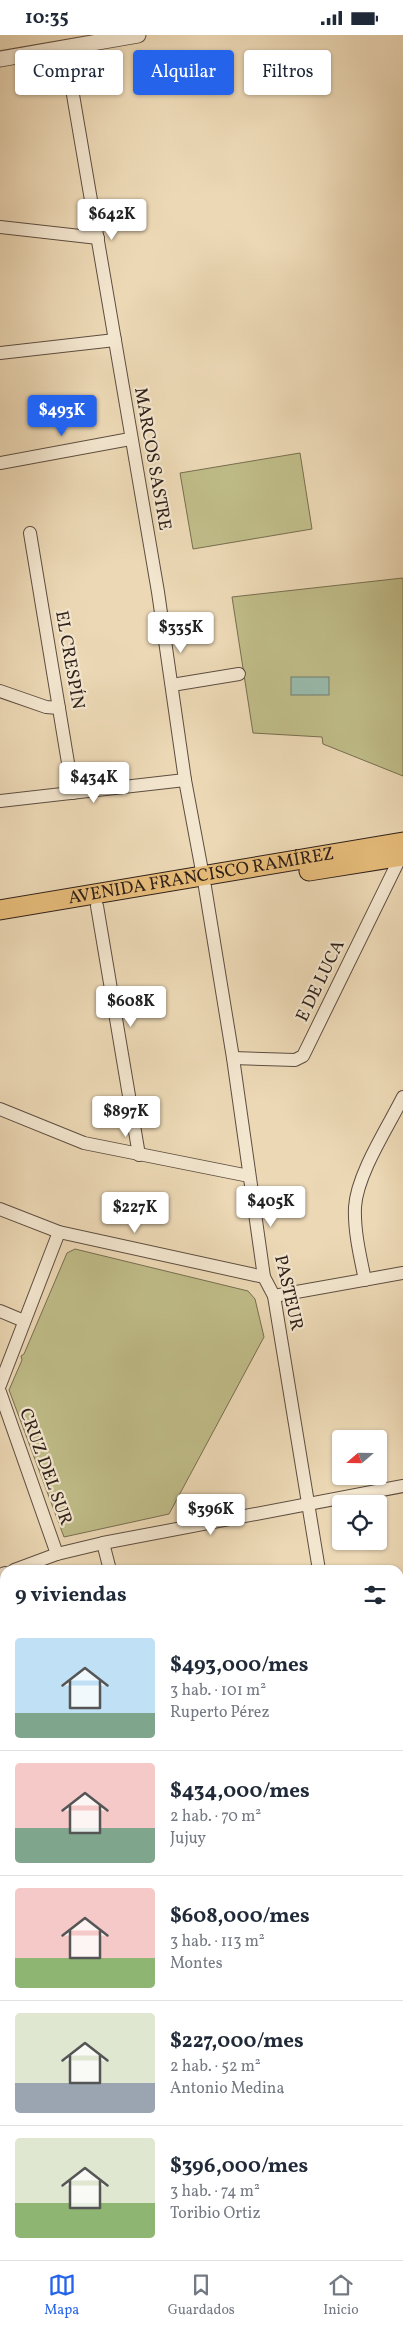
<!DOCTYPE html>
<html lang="es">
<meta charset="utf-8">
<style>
:root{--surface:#fff;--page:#f2f2f3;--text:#1f2937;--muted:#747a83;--line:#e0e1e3;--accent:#2563eb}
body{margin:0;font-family:Vollkorn,serif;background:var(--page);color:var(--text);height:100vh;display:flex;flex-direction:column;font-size:19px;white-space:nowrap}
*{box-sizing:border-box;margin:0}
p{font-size:16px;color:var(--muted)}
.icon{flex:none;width:28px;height:28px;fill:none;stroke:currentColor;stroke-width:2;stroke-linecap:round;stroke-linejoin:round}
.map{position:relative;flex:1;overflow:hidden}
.panel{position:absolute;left:0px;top:1530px;width:404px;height:695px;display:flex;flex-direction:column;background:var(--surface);border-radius:15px 15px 0 0;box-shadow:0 1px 4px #0004}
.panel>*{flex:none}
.hud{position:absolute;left:15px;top:15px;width:374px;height:45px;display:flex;gap:10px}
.needle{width:32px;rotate:250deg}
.controls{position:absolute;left:332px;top:1395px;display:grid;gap:10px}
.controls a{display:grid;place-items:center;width:55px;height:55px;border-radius:5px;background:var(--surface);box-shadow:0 1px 4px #0004;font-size:25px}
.price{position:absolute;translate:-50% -42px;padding:0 11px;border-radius:5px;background:#fff;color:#222;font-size:16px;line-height:32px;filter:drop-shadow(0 1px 2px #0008)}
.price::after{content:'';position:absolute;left:50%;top:30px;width:15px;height:11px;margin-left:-8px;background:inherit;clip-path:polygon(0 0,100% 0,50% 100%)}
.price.selected{background:var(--accent);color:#fff}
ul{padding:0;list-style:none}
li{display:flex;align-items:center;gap:15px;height:125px;padding:0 15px}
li+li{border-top:1px solid var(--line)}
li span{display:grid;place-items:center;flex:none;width:140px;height:100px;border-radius:5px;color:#555}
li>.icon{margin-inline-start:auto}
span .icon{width:60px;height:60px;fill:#fffc;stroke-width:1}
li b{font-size:21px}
h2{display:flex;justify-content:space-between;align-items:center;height:60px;padding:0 15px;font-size:21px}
.chip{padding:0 18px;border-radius:5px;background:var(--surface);box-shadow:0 1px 4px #0004;font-size:18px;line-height:45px}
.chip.selected{background:var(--accent);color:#fff}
.status{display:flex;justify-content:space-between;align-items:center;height:35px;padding:0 25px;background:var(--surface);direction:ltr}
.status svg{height:14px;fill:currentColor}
.menu{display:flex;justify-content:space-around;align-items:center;height:70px;border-top:1px solid var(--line);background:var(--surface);font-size:14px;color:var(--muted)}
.menu a{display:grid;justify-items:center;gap:2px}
.menu .selected{color:var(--accent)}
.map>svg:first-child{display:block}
.green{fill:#bfbc88;stroke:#776e50}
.water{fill:#99baac;stroke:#6f7c71}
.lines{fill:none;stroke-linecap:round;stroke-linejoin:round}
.pedestrian-casing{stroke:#5e4e40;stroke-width:11}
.minor-casing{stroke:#5e4e40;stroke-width:14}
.tertiary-casing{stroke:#5e4e40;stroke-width:17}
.secondary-casing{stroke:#2f2019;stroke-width:19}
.primary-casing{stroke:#2f2019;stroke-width:21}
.pedestrian{stroke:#f3e6cf;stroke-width:9}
.minor{stroke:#f3e6cf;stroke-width:12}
.tertiary{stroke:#f3e6cf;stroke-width:15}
.secondary{stroke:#f3e6cf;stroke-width:18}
.primary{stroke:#e6bc7a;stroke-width:19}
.rail{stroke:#2f2019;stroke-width:3;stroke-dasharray:9 9;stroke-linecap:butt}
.labels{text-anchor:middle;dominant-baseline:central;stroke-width:4.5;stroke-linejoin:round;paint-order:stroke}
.street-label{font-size:18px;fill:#2f2019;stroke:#f3e6cf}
</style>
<div class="status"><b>10:35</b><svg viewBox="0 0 49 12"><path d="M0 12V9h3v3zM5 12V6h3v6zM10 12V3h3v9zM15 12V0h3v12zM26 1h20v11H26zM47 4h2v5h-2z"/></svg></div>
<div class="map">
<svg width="403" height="2225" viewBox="0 0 403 2225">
<rect width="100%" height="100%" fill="#ecd8b5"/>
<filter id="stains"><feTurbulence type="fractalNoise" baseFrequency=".004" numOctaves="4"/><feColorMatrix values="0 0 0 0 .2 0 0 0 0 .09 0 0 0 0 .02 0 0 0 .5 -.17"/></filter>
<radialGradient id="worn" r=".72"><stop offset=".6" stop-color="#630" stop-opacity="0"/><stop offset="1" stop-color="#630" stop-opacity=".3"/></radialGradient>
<g class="green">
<path d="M 300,418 L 312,494 L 193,514 L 180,438 Z"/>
<path d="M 403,543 L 403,741 L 323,709 L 322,702 L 253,698 L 232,562 Z"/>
<path d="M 75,1214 L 248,1256 L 255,1264 L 264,1302 L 169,1479 L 64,1502 L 9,1355 L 22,1325 L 21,1321 L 24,1319 L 67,1218 Z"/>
</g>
<rect class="water" x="291" y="642" width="38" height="18"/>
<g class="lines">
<g class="pedestrian-casing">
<path id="pedestrian" d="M 399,1821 L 403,1815"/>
</g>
<g class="minor-casing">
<g id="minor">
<path d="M 65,13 L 158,557 L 185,745 L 205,852 L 233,1023 L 264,1242 L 274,1261 L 319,1535"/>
<path d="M 0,192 L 98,203"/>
<path d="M 0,318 L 115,305"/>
<path d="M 0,428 L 130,404"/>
<path d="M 30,498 L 73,758"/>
<path d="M 172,650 L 239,639"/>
<path d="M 0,656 L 46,672 L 59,673"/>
<path d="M 0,766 L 185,745"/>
<path d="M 97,871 L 139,1120"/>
<path d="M 233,1023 L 295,1025 L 303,1021 L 401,821"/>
<path d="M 0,1074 L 84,1108 L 249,1141"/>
<path d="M 0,1174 L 59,1197 L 264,1242"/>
<path d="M 365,1245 C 360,1221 354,1196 355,1172 C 357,1139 388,1092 403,1062"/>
<path d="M 274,1261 L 403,1238"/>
<path d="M 0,1276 L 24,1286"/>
<path d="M 0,1350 L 59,1197"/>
<path d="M 0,1357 L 57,1519"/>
<path d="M 103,1508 L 110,1535"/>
<path d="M 14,1535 L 57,1519 L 103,1508 L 403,1451"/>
<path d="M 0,1540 L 5,1538"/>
<path d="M 0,1773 L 5,1775"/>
</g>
</g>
<g class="tertiary-casing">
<path id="tertiary" d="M 0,24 L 138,0"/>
</g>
<g class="secondary-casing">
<g id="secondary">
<path d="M 399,1669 L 403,1668"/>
<path d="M 0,1738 L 5,1737"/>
<path d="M 399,2168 L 403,2163"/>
<path d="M 399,2190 L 403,2185"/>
<path d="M 354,2225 L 358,2220"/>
<path d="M 371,2225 L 375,2220"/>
</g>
</g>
<g class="primary-casing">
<g id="primary">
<path d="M 309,836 L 403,821"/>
<path id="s1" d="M 0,875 L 403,807"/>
</g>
</g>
<use href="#pedestrian" class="pedestrian"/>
<use href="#minor" class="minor"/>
<use href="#tertiary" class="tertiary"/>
<use href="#secondary" class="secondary"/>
<use href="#primary" class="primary"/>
<g class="rail">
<path d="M 399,1980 L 403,1975"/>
<path d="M 206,2225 L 210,2220"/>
</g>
</g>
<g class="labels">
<g class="street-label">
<text transform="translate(152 424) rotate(80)">MARCOS SASTRE</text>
<text transform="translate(69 625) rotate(80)">EL CRESPÍN</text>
<text stroke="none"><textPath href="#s1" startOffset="204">AVENIDA FRANCISCO RAMÍREZ</textPath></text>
<text transform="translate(321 946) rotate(-64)">E DE LUCA</text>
<text transform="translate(288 1258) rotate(77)">PASTEUR</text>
<text transform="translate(45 1432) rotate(70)">CRUZ DEL SUR</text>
</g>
</g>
<rect width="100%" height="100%" filter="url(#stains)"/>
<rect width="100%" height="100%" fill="url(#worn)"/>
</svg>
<div class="controls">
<a><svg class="needle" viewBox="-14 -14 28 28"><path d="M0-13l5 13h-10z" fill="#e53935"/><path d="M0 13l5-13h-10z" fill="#747a83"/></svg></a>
<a><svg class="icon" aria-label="locate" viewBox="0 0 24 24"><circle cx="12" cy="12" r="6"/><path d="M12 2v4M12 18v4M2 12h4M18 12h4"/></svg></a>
</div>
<b class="price" style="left:112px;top:206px">$642K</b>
<b class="price selected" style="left:62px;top:402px">$493K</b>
<b class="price" style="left:181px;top:619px">$335K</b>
<b class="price" style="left:94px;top:769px">$434K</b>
<b class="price" style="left:131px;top:993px">$608K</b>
<b class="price" style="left:126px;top:1103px">$897K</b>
<b class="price" style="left:271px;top:1193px">$405K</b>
<b class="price" style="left:135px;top:1199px">$227K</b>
<b class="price" style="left:211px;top:1501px">$396K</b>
<div class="hud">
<a class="chip">Comprar</a>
<a class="chip selected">Alquilar</a>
<a class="chip">Filtros</a>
</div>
<section class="panel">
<h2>9 viviendas<svg class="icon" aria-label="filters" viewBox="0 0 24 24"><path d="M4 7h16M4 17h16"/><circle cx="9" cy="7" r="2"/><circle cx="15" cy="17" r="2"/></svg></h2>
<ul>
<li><span style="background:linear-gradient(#bfe0f5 75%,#7fa58c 0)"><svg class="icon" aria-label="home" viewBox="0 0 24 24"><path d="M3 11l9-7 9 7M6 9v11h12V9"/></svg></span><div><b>$493,000/mes</b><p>3 hab. · 101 m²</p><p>Ruperto Pérez</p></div></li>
<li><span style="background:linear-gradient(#f6c9c9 65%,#7fa58c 0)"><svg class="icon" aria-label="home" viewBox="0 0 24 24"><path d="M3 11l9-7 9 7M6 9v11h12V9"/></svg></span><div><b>$434,000/mes</b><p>2 hab. · 70 m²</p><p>Jujuy</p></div></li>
<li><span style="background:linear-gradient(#f6c9c9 70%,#8fb573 0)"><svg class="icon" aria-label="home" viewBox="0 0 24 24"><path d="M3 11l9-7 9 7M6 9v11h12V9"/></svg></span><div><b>$608,000/mes</b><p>3 hab. · 113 m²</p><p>Montes</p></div></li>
<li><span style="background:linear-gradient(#dfe7d0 70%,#9aa5b1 0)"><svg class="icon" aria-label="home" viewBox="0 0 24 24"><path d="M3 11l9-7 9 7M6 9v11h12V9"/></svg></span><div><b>$227,000/mes</b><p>2 hab. · 52 m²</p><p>Antonio Medina</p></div></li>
<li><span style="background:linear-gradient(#dfe7d0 65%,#8fb573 0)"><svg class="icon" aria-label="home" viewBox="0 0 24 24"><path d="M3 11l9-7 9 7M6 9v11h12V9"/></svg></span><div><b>$396,000/mes</b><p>3 hab. · 74 m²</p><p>Toribio Ortiz</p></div></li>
</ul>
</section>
</div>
<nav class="menu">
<a class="selected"><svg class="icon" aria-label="map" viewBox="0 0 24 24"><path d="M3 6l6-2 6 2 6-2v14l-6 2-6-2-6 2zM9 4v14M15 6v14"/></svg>Mapa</a>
<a><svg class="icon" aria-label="saved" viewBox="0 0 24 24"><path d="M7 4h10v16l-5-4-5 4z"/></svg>Guardados</a>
<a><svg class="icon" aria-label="home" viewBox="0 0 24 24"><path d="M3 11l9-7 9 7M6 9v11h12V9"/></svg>Inicio</a>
</nav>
